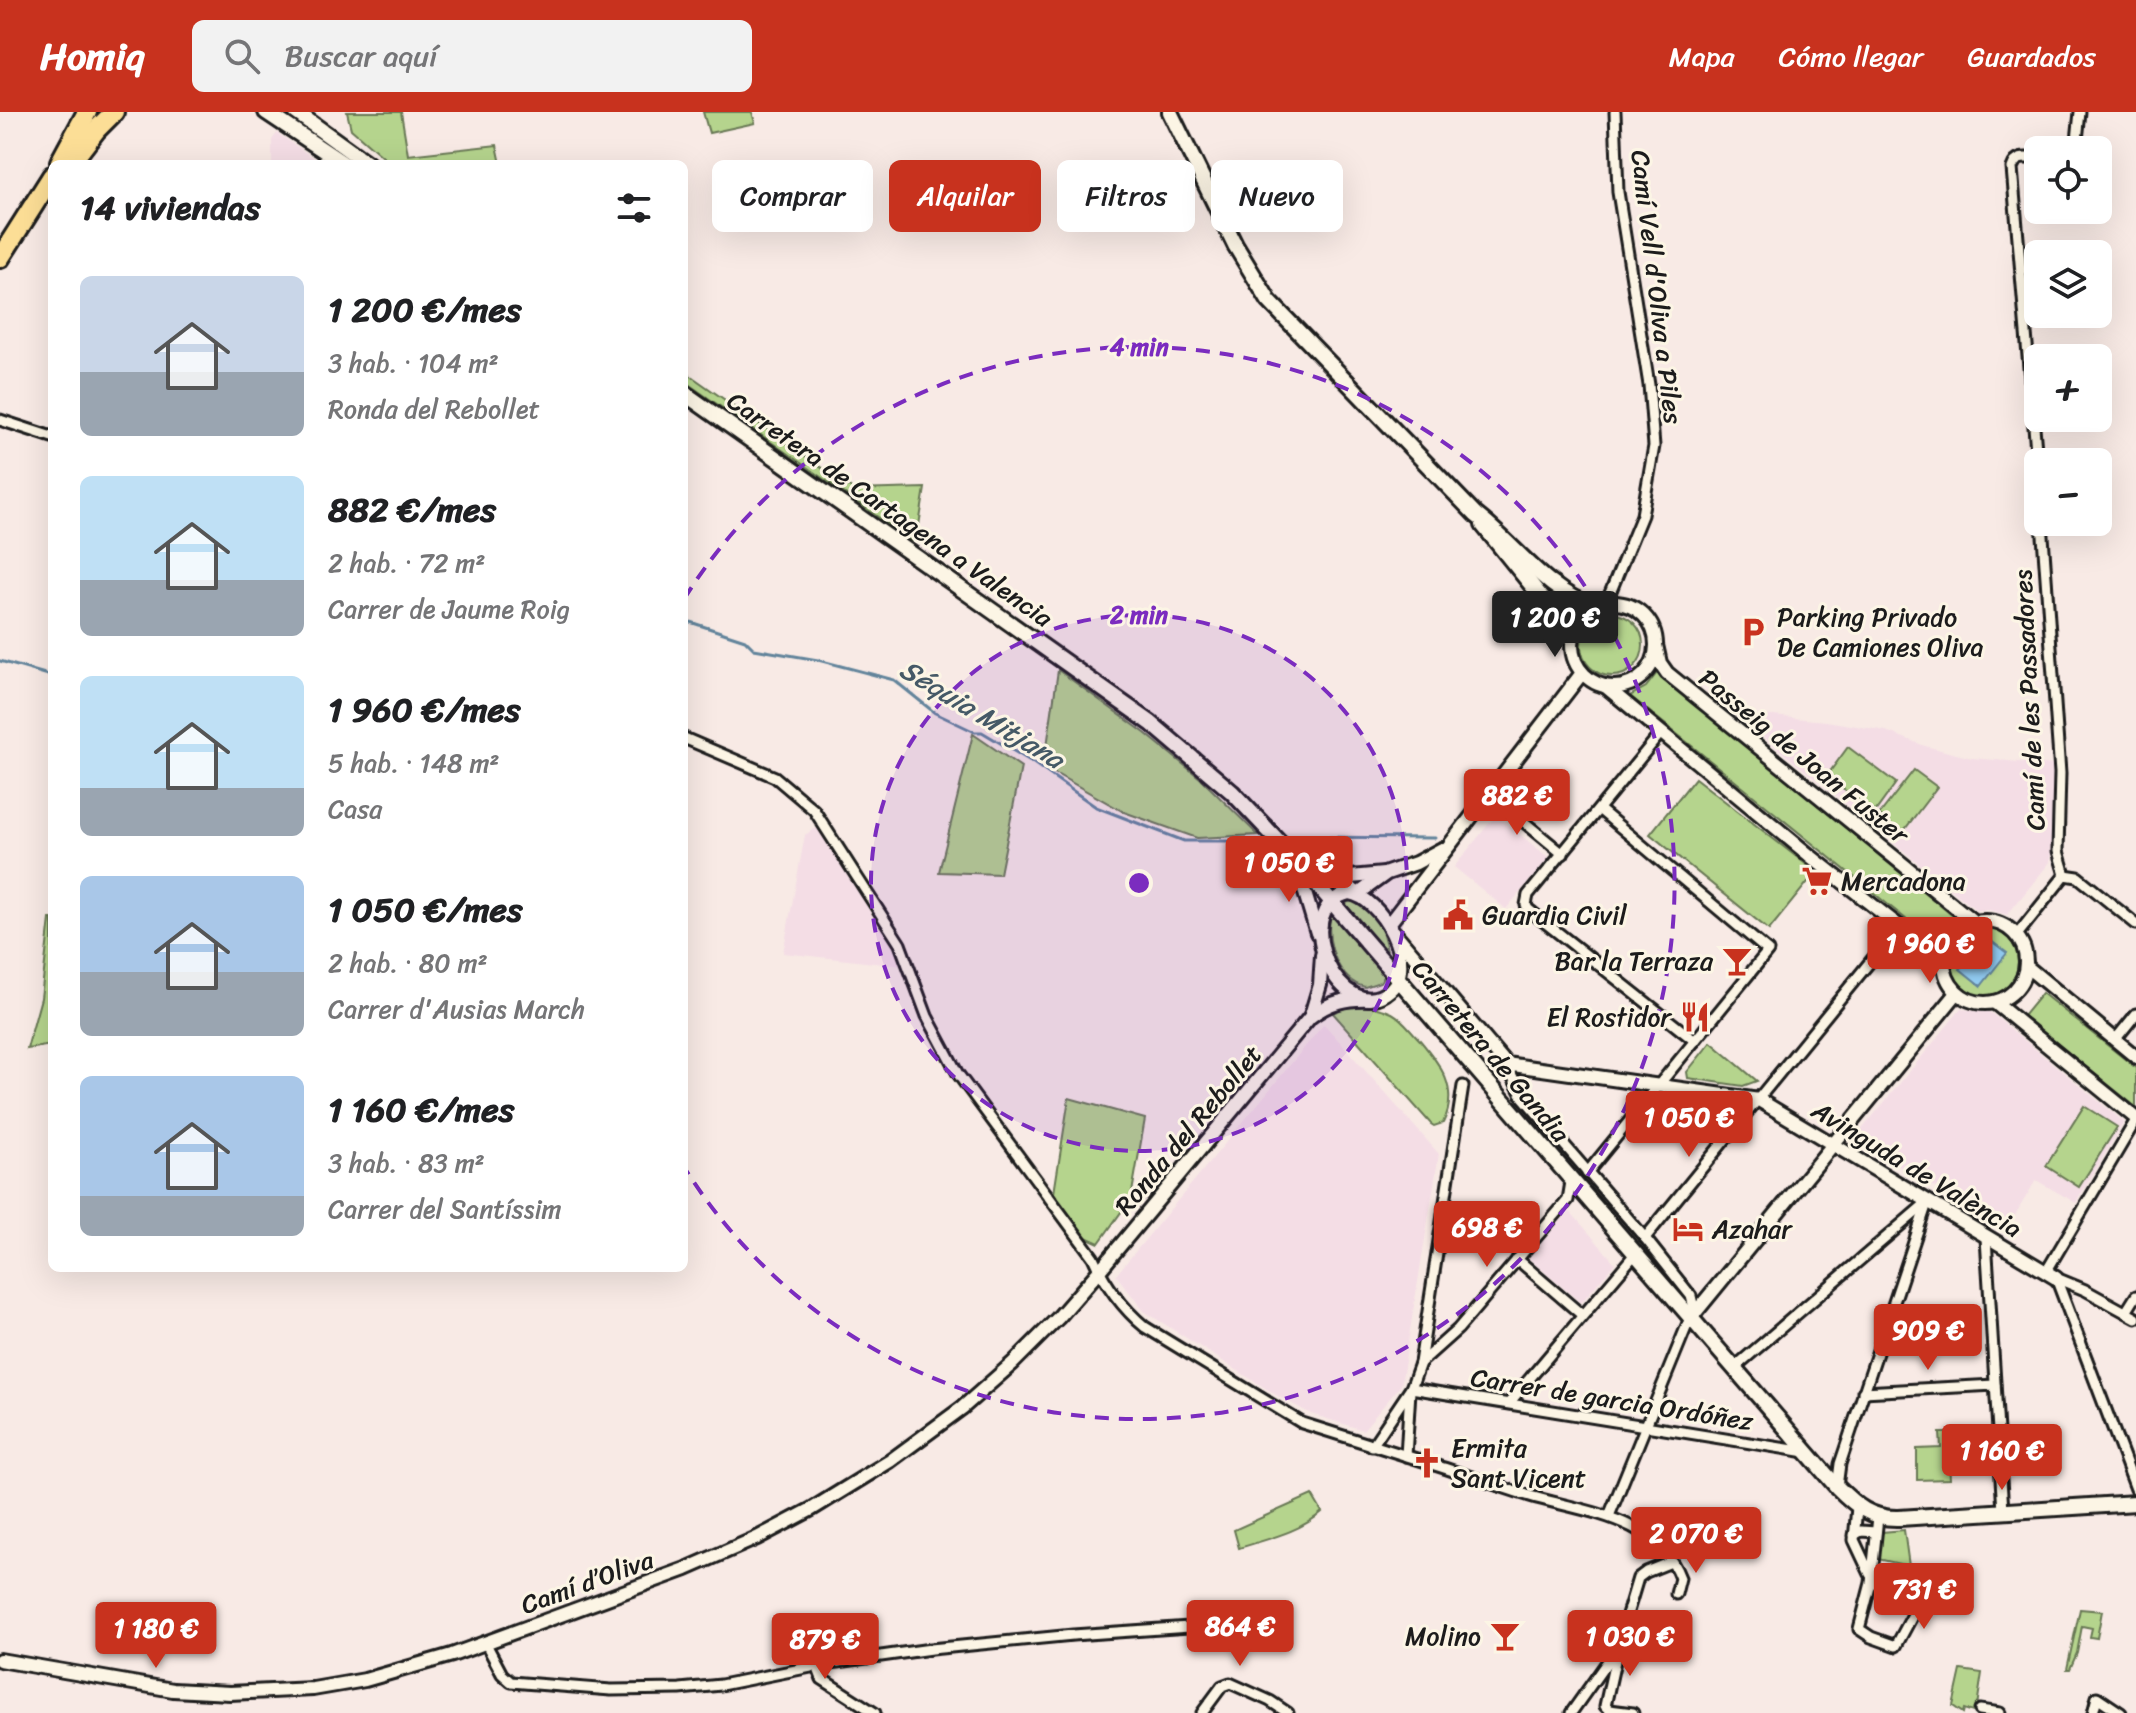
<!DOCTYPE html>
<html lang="es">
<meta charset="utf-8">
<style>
:root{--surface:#fff;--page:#f2f2f2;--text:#202124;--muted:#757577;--accent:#c8321e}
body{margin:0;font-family:Sriracha,sans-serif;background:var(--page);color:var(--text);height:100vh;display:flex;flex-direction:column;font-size:30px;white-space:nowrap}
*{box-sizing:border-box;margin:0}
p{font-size:26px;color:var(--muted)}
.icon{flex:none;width:44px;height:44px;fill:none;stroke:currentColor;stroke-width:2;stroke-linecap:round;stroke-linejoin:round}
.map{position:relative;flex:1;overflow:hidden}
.sheet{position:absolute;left:48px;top:48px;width:640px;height:1112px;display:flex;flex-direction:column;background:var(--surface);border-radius:12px;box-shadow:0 8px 32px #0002}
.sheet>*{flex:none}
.banner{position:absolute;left:712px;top:48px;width:760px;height:72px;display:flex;gap:16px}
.fabs{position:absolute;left:2024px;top:24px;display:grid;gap:16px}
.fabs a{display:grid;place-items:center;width:88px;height:88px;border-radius:12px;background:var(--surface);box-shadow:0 8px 32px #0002;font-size:40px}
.price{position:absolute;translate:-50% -68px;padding:0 18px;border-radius:8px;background:var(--accent);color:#fff;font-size:26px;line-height:52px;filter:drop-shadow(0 2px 4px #0008)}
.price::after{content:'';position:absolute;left:50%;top:48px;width:24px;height:18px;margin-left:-12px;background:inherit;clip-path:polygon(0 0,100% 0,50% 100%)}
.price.active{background:#222;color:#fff}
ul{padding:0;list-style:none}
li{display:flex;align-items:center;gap:24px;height:200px;padding:0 32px}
li span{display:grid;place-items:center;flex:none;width:224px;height:160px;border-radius:12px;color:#555}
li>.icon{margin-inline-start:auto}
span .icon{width:96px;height:96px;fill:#fffc;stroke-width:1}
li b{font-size:34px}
h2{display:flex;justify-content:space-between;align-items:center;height:96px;padding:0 32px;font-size:34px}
.pill{padding:0 28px;border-radius:12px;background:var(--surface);box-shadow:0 8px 32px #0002;font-size:28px;line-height:72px}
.pill.active{background:var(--accent);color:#fff}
header{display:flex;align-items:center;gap:48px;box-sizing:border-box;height:112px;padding:0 40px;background:var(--accent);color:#fff}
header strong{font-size:38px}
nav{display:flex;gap:44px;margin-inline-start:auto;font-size:28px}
.search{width:560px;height:72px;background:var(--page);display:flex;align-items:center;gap:20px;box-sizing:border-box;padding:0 28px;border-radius:12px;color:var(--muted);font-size:30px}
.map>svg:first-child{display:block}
.built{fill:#f4dde5}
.green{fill:#b5d48d;stroke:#687854;stroke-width:2}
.water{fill:#91caf0;stroke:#62849b;stroke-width:2}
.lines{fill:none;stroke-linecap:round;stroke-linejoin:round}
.stream{stroke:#62849b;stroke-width:3}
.minor-casing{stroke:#1c1c1c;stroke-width:15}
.tertiary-casing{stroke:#1c1c1c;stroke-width:18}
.secondary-casing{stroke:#1c1c1c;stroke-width:20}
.motorway-casing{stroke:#1c1c1c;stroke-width:24}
.minor{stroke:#fcf5e5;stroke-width:9}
.tertiary{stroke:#fcf5e5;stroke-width:12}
.secondary{stroke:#fcf5e5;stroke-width:14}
.motorway{stroke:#fcde96;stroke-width:18}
.ring{fill:none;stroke:#7b2cbf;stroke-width:4;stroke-dasharray:14 10}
.labels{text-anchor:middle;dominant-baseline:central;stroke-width:6;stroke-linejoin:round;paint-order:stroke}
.street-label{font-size:26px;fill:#1c1c1c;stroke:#fcf5e5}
.poi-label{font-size:26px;fill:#1c1c1c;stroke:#fcf5e5;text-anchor:start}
.water-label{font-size:28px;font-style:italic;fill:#455966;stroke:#fcf5e5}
.centre{fill:#7b2cbf;stroke:#fcf5e5;stroke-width:4}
.ring-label{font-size:24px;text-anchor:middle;font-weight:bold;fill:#7b2cbf;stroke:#fcf5e5;stroke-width:6;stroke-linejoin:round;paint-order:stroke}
</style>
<header>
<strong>Homiq</strong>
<div class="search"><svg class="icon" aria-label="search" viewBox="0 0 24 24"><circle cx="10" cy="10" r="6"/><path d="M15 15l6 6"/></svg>Buscar aquí</div>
<nav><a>Mapa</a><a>Cómo llegar</a><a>Guardados</a></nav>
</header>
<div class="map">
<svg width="2136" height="1601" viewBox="0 0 2136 1601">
<rect width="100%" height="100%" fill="#f8eae5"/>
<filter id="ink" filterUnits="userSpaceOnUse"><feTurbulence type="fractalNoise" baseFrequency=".0125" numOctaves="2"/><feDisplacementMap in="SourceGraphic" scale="16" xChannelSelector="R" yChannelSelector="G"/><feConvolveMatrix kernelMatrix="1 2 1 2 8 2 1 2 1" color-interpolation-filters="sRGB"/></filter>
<g filter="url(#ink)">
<g class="built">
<path d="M 277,21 L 323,52 L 272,52 L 272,28 Z"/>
<path d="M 1750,602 L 1826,609 L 1886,619 L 1925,634 L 1972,646 L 2054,653 L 2055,702 L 2050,750 L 2007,803 L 1989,798 L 1976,798 L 1745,610 Z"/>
<path d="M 1496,703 L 1549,746 L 1506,797 L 1454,755 Z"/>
<path d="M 818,715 L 890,827 L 902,854 L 783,841 L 805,723 Z"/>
<path d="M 1961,897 L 1990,900 L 2124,1010 L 2076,1091 L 2036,1068 L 2006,1118 L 1854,1027 Z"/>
<path d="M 1324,912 L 1439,1042 L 1401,1273 L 1363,1318 L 1311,1302 L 1276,1283 L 1144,1199 L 1116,1163 Z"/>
<path d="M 1569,1098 L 1615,1151 L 1581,1191 L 1528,1146 Z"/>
</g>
<g class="green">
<path d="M 347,0 L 401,0 L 408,43 L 497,33 L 501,52 L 391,52 L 351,17 Z"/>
<path d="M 703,0 L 752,0 L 755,11 L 709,21 Z"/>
<path d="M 684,259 L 853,378 L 925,376 L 917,426 L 912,429 L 684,269 Z"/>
<circle cx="1612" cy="533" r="31"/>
<path d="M 1058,558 L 1145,621 L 1200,666 L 1258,723 L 1197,726 L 1124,700 L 1044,655 Z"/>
<path d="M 1657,561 L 1953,804 L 1954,810 L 1939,830 L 1933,829 L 1630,584 L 1646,575 Z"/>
<path d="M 973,622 L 1021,655 L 1000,762 L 939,760 Z"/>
<path d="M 1848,635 L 1896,671 L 1875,700 L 1826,665 Z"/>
<path d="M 1914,658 L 1937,675 L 1902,721 L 1879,703 Z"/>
<path d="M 1695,666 L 1816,760 L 1769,818 L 1650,722 Z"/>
<path d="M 1350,789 C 1374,792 1384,818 1387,840 L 1385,840 L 1345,794 L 1344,792 Z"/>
<path d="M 1333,804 L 1385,863 L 1380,870 L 1365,875 C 1338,869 1326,831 1330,806 Z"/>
<path d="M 50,807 L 52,807 L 52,933 L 27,937 L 41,886 Z"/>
<circle cx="1984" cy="850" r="34"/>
<path d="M 2042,881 L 2136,956 L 2136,995 L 2023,904 Z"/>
<path d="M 1355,893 C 1368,894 1380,895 1392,901 C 1403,907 1410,918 1419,927 C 1440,952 1460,977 1443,1011 L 1434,1014 L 1431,1012 L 1332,900 Z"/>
<path d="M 1711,930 L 1757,969 L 1743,974 L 1688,966 L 1687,960 Z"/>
<path d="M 1069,986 L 1145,1007 L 1131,1086 L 1099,1131 L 1079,1122 L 1054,1081 Z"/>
<path d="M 2084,994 L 2117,1015 L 2079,1075 L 2046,1054 Z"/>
<path d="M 1928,1202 L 1940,1206 L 1940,1210 L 1946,1209 L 1946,1214 L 1939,1215 L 1939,1229 L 1914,1232 L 1912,1236 L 1905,1234 L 1906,1229 L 1911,1230 L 1913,1225 L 1920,1226 L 1923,1214 L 1913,1210 L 1915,1204 L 1925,1208 Z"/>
<path d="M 1940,1321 L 1955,1321 L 1957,1335 L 1948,1336 L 1950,1367 L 1917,1368 L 1917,1337 L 1941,1336 Z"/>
<path d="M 1312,1383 L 1322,1400 C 1300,1420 1267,1427 1239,1436 L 1234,1418 Z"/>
<path d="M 1904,1418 L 1909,1454 L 1878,1447 L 1882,1420 Z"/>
<path d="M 2080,1497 L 2102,1499 L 2097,1526 L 2090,1525 L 2092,1516 L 2082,1514 L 2077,1541 L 2070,1557 L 2067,1557 Z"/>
<path d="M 1961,1558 L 1982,1561 L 1976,1601 L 1964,1597 L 1963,1601 L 1953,1594 Z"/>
</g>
<path class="water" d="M 1986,825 L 2007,841 L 1981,874 L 1960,857 Z"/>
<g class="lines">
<g class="stream">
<path d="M 684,508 L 745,528 L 754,537 L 818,548 L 894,568 L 935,601 L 975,620 L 982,620 L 1032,650 L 1096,695 L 1184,729 L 1256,729"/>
<path d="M 0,549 L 52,564"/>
<path d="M 1300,725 L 1435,726"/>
</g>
<g class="minor-casing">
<g id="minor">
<path d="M 2076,38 L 2080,0"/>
<path d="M 2038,47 C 2027,46 2016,43 2012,56 L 2038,362"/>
<path d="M 0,308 L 52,325"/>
<path d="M 2042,410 L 2060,661 L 2058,739 L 2065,763"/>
<path d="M 1606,491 L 1642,403 L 1654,334 L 1649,273 L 1618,80 L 1615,0"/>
<path d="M 1660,622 L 1528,783 L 1526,793 L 1528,797 L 1695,929"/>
<path d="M 684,626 L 775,665 L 814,698 L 900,832 L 927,904 L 958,962 L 1093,1145 C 1104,1171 1123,1197 1145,1215 L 1302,1311 L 1423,1349"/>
<path d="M 1490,682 L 1563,742"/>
<path d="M 2065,763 L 2078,765 L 2136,812"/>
<path d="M 2017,823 L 2065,763"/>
<path d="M 2115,928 L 2136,902"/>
<path d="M 1506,952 L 1523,985 L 1645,1126 L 1691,1184 L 1694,1196 L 1609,1404"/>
<path d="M 1587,1061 L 1768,839 L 1600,698"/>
<path d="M 1645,1126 L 1900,813"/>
<path d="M 1986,1126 L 2003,1399"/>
<path d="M 1517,1147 L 1582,1203"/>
<path d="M 2046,1160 L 2136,1008"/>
<path d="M 2056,1166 L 2136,1377"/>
<path d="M 2056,1166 L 2085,1178 L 2136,1206"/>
<path d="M 2126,1200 L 2136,1184"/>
<path d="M 1420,1251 L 1458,1217 L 1568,1088 L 1571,1070"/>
<path d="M 1734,1256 L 1924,1093"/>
<path d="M 1411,1276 L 1806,1340"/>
<path d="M 1863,1280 L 1995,1273"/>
<path d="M 1509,1291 L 1635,1142"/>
<path d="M 1372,1334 L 1411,1276 L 1420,1251 L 1463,974"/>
<path d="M 1406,1344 L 1410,1279"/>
<path d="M 1431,1352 C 1464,1362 1497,1374 1530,1384 C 1584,1400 1657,1405 1680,1466 L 1676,1482"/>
<path d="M 1837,1375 L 1840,1352 L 1927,1091"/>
<path d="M 1857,1395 L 1854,1428 L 1870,1462"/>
<path d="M 1854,1423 L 1861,1419 L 1876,1420"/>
<path d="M 1871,1471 L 1923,1484 L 1896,1534 L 1871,1525 L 1859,1517 L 1871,1471 L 1878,1405"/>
<path d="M 485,1530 L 502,1562 L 511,1570 L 611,1578 L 680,1577 L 721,1573 L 831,1551 L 931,1537 L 1073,1523 L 1204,1514"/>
<path d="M 1617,1540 L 1605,1594 L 1609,1598 L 1633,1601"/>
<path d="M 817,1554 L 822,1567 L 875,1601"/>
<path d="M 1980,1598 L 2000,1601"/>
<path d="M 1202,1601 L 1222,1574 L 1230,1571 L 1270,1589 L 1288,1601"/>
<path d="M 1571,1601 L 1617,1536 L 1638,1466 L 1646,1460 L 1671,1450"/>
<path d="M 2093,1601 L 2097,1585 L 2121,1601"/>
</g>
</g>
<g class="tertiary-casing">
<g id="tertiary">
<circle cx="1614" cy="533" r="42"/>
<path d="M 1656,533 L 1660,551 L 1667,561 L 1974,810"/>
<path d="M 1582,561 L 1388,813 L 1506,952 L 1759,988 L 2056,1166"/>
<path d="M 1605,574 L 1809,743 L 1943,849"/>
<path d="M 1289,744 L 1305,781 L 1317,821"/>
<path d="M 1296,744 L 1339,766 L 1358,782 L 1387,761 L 1416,751 L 1442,737"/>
<path d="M 1339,766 L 1384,762"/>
<path d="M 1349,781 C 1381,785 1419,853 1390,878 C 1343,920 1284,797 1349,781 Z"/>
<circle cx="1985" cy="850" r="41"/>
<path d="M 2026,854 L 2136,945"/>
<path d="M 1994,890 L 2136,1006"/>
<path d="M 1311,903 L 1320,873 L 1322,843"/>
<path d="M 1691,1206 L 1957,881"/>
<path d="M 0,1548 L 173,1578 L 230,1581 L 313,1577 L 365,1568 L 452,1543 L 686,1457 L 757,1426 L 812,1397 L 890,1349 L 962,1296 L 1013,1251 L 1058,1206 L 1099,1159 L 1310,905 C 1329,890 1346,886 1370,887"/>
</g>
</g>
<g class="secondary-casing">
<g id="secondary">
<path d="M 266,0 L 344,52"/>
<path d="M 296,0 L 368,52"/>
<path d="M 1170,0 L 1235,133 L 1269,189 L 1476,403 C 1514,432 1548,481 1594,495"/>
<path d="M 684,281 L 1151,611 L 1232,680 L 1287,738 L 1837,1375 C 1856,1394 1871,1407 1899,1406 L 2136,1391"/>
<path d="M 1483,413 L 1572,523"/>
</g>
</g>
<g class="motorway-casing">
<g id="motorway">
<path d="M 60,50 L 87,0"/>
<path d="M 70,52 L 96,18 L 114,0"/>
<path d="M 0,146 L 52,64"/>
</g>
</g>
<use href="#minor" class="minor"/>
<use href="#tertiary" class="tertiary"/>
<use href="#secondary" class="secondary"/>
<use href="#motorway" class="motorway"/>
</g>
</g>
<circle cx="1139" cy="771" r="268" fill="#7b2cbf" fill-opacity=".12"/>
<g class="ring">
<circle cx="1139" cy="771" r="268"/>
<path d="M684 487A536 536 0 1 1 684 1055"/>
</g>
<defs>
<g id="parking-bare" transform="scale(2.4)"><path d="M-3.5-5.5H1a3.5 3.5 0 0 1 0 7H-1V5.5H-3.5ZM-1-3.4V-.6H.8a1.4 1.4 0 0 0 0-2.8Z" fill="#c8321e" stroke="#fcf5e5" stroke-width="2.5" paint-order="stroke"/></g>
<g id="supermarket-bare" transform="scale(2.4)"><path d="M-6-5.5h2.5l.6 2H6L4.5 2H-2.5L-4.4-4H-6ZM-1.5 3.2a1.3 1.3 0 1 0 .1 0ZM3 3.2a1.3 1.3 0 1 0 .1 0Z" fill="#c8321e" stroke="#fcf5e5" stroke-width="2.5" paint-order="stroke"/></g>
<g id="civic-bare" transform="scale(2.4)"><path d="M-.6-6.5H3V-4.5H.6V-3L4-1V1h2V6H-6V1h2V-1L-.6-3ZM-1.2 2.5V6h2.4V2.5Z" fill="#c8321e" stroke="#fcf5e5" stroke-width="2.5" paint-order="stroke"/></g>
<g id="bar-bare" transform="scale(2.4)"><path d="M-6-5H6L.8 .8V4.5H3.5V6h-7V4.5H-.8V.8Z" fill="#c8321e" stroke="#fcf5e5" stroke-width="2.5" paint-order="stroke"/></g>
<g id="restaurant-bare" transform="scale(2.4)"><path d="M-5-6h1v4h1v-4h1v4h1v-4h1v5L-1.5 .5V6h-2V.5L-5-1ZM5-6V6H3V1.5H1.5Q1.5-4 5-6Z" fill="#c8321e" stroke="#fcf5e5" stroke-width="2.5" paint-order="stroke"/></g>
<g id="hotel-bare" transform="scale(2.4)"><path d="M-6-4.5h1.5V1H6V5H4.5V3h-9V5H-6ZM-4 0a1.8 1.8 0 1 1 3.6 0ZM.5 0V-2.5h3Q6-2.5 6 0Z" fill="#c8321e" stroke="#fcf5e5" stroke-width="2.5" paint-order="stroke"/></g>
<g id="church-bare" transform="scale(2.4)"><path d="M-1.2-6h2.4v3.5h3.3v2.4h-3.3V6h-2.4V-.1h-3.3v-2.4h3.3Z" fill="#c8321e" stroke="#fcf5e5" stroke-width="2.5" paint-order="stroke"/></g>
</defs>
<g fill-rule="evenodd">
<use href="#parking-bare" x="1753" y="520"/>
<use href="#supermarket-bare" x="1817" y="769"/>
<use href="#civic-bare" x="1458" y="803"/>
<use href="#bar-bare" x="1737" y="849"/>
<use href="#restaurant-bare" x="1695" y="905"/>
<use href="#hotel-bare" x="1688" y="1117"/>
<use href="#church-bare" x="1427" y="1351"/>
<use href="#bar-bare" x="1505" y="1524"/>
</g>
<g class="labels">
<g class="street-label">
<text transform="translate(1657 175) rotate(83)">Camí Vell d'Oliva a Piles</text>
<text transform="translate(890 397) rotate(35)">Carretera de Cartagena a Valencia</text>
<text transform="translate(2029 588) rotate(-93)">Camí de les Passadores</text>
<text transform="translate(1804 644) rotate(39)">Passeig de Joan Fuster</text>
<text transform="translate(1491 939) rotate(50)">Carretera de Gandia</text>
<text transform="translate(1188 1018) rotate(-50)">Ronda del Rebollet</text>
<text transform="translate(1917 1057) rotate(31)">Avinguda de València</text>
<text transform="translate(1612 1287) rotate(9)">Carrer de garcia Ordóñez</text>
<text transform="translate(587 1470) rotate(-20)">Camí d’Oliva</text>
</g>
<g class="poi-label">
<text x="1777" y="505">Parking Privado<tspan x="1777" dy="30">De Camiones Oliva</tspan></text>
<text x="1841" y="769">Mercadona</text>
<text x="1482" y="803">Guardia Civil</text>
<text x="1713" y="849" text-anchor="end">Bar la Terraza</text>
<text x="1671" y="905" text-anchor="end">El Rostidor</text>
<text x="1712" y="1117">Azahar</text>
<text x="1451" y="1336">Ermita<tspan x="1451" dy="30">Sant Vicent</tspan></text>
<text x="1481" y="1524" text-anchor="end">Molino</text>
</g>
<g class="water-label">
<text transform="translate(982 602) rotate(31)">Séquia Mitjana</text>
</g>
</g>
<circle cx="1139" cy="771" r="12" class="centre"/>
<g class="ring-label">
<text x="1139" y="243">4 min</text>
<text x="1139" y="511">2 min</text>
</g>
</svg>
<div class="fabs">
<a><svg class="icon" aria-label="locate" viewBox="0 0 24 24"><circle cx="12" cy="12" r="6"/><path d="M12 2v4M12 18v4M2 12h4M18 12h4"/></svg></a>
<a><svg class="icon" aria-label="layers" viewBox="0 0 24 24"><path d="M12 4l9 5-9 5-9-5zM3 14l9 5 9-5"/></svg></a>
<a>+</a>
<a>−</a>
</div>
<b class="price active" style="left:1555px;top:547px">1 200 €</b>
<b class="price" style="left:1517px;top:725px">882 €</b>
<b class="price" style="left:1289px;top:792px">1 050 €</b>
<b class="price" style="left:1930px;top:873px">1 960 €</b>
<b class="price" style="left:1689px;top:1047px">1 050 €</b>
<b class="price" style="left:1487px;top:1157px">698 €</b>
<b class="price" style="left:1928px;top:1260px">909 €</b>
<b class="price" style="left:2002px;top:1380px">1 160 €</b>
<b class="price" style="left:1696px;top:1463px">2 070 €</b>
<b class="price" style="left:1924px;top:1519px">731 €</b>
<b class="price" style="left:1240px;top:1556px">864 €</b>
<b class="price" style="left:156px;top:1558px">1 180 €</b>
<b class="price" style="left:1630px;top:1566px">1 030 €</b>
<b class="price" style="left:825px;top:1569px">879 €</b>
<div class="banner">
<a class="pill">Comprar</a>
<a class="pill active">Alquilar</a>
<a class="pill">Filtros</a>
<a class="pill">Nuevo</a>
</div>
<section class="sheet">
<h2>14 viviendas<svg class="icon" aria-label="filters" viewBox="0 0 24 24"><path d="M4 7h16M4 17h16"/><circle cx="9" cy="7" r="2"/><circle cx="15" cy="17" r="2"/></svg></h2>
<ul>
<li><span style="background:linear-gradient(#c9d6e8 60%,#9aa5b1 0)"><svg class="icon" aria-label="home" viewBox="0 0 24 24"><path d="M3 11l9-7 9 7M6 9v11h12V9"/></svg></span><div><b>1 200 €/mes</b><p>3 hab. · 104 m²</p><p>Ronda del Rebollet</p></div></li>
<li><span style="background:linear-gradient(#bfe0f5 65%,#9aa5b1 0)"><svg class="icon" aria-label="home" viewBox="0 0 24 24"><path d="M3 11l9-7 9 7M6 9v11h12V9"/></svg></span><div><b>882 €/mes</b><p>2 hab. · 72 m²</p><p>Carrer de Jaume Roig</p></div></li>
<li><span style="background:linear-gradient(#bfe0f5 70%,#9aa5b1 0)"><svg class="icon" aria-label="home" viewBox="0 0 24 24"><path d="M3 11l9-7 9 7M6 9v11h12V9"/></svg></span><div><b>1 960 €/mes</b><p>5 hab. · 148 m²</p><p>Casa</p></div></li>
<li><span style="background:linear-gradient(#a9c7e8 60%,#9aa5b1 0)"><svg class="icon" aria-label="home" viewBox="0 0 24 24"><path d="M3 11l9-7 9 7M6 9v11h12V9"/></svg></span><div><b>1 050 €/mes</b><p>2 hab. · 80 m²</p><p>Carrer d'Ausias March</p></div></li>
<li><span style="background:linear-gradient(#a9c7e8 75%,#9aa5b1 0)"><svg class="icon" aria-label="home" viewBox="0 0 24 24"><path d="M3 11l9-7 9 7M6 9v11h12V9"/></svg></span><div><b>1 160 €/mes</b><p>3 hab. · 83 m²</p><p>Carrer del Santíssim</p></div></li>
</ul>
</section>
</div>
